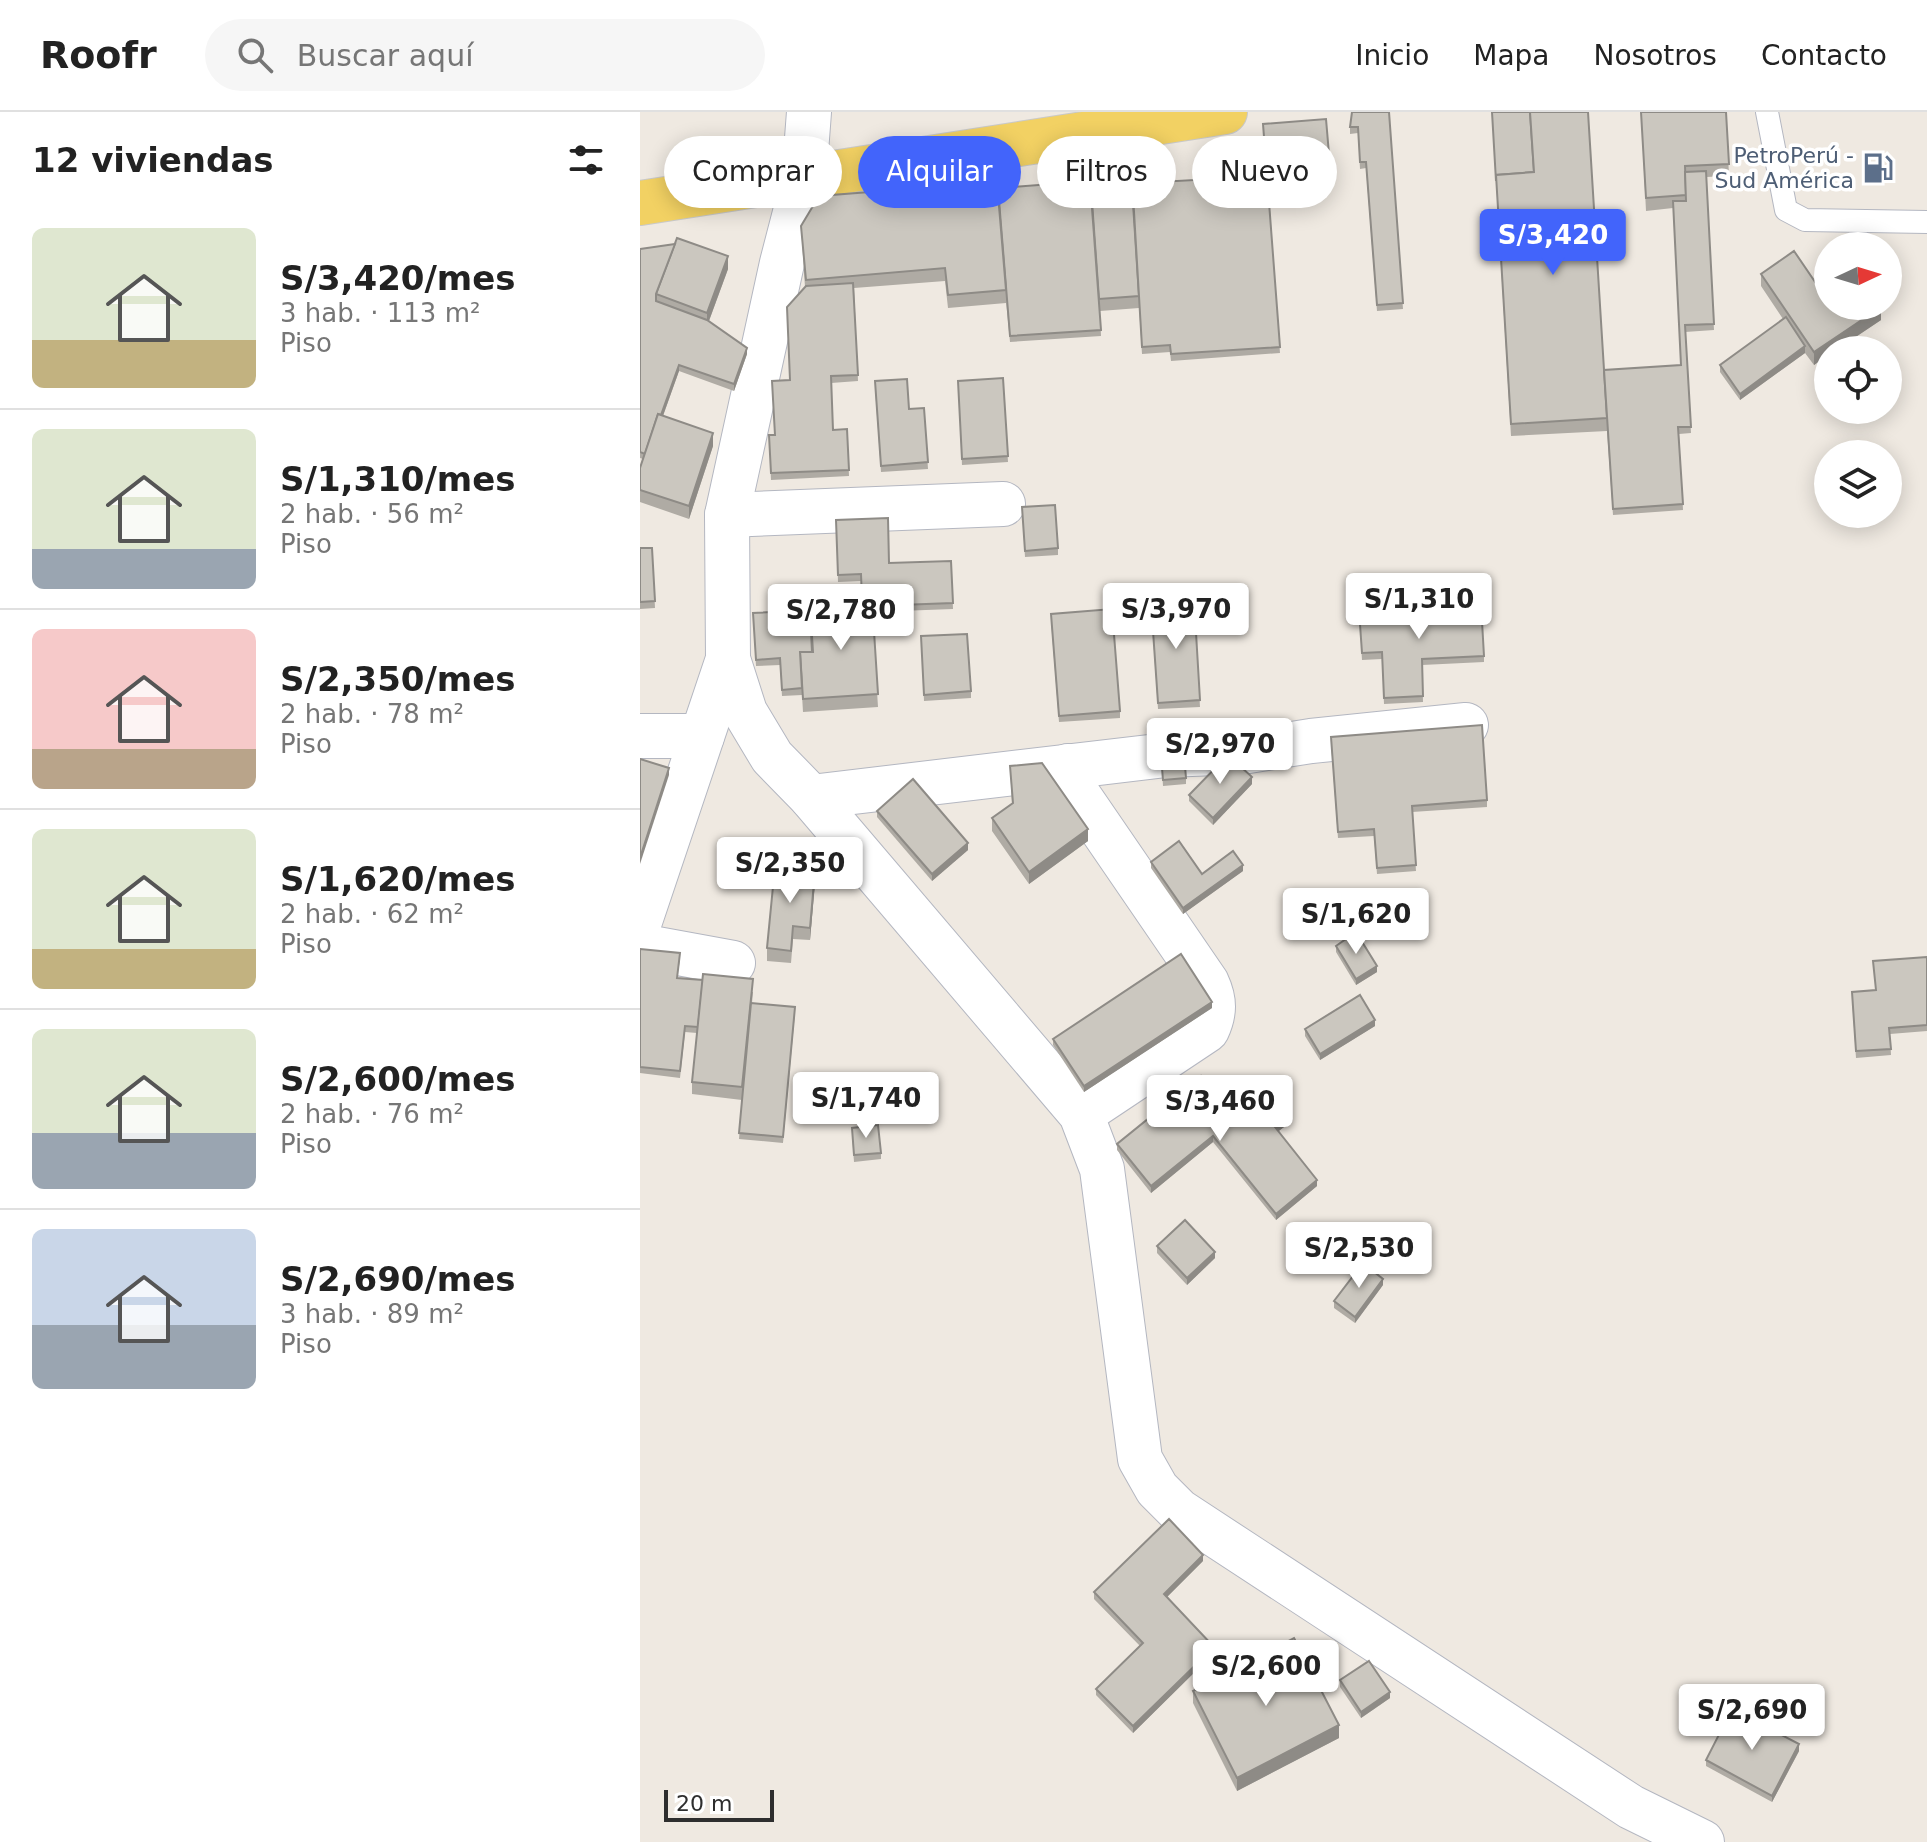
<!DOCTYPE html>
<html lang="es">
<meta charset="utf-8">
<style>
:root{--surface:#fff;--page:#f6f6f6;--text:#222;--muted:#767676;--line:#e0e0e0;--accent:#4264fb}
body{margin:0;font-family:"DejaVu Sans",sans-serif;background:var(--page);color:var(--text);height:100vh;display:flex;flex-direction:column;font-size:30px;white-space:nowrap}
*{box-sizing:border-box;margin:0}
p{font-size:26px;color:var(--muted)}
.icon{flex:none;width:44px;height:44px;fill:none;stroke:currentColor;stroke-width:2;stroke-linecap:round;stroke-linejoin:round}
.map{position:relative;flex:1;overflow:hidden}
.sheet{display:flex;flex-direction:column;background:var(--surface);width:640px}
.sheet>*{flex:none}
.banner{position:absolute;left:24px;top:24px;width:760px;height:72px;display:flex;gap:16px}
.needle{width:52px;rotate:86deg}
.fabs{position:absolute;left:1174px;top:120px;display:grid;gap:16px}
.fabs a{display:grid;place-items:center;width:88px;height:88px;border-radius:50%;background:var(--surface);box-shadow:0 4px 20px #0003;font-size:40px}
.scale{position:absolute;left:24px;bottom:20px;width:110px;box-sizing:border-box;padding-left:8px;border:4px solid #2e2e2e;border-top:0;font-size:22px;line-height:28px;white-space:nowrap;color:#2e2e2e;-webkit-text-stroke:6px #fff;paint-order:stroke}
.price{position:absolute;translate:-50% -68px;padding:0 18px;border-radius:8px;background:#fff;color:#222;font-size:26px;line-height:52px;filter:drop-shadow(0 2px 4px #0008)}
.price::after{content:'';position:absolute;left:50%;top:48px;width:24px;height:18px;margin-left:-12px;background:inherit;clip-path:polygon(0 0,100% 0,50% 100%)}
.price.on{background:var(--accent);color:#fff}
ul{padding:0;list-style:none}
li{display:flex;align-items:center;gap:24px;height:200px;padding:0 32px}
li+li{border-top:2px solid var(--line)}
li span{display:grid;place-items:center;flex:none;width:224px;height:160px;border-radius:12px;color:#555}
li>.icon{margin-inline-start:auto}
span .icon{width:96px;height:96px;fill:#fffc;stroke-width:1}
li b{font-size:34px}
h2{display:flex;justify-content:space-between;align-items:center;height:96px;padding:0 32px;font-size:34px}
.tag{padding:0 28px;border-radius:36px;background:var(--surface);box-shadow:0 4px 20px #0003;font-size:28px;line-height:72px}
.tag.on{background:var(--accent);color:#fff}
header{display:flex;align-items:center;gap:48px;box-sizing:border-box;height:112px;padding:0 40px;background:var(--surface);border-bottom:2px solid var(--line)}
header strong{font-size:38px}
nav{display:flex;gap:44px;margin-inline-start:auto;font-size:28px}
.search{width:560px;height:72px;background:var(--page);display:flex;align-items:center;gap:20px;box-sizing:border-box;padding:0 28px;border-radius:44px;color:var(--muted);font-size:30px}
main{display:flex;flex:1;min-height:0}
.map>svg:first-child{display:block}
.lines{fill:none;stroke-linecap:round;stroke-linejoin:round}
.service-casing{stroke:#b4b7c1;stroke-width:24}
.minor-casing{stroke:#b4b7c1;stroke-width:46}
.primary-casing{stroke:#c9c9c9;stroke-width:46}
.service{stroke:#fff;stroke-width:22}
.minor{stroke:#fff;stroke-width:44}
.primary{stroke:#f2d163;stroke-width:44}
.wall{fill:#afaba4}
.shaded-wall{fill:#8e8b86}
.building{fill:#cbc7bf;stroke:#8e8b86;stroke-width:2}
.labels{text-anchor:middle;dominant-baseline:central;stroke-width:7;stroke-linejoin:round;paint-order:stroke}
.service-label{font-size:22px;fill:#4e5e75;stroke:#fff;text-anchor:end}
</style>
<header>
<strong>Roofr</strong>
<div class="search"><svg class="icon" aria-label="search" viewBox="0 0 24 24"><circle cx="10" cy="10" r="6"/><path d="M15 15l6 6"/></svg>Buscar aquí</div>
<nav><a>Inicio</a><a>Mapa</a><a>Nosotros</a><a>Contacto</a></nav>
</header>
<main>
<section class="sheet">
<h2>12 viviendas<svg class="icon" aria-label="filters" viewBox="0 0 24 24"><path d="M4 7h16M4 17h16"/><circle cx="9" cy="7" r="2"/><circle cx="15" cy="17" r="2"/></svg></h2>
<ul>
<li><span style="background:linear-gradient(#dfe7d0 70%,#c2b280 0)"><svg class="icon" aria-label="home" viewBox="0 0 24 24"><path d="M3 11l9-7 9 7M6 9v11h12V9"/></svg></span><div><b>S/3,420/mes</b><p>3 hab. · 113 m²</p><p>Piso</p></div></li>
<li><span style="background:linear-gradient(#dfe7d0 75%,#9aa5b1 0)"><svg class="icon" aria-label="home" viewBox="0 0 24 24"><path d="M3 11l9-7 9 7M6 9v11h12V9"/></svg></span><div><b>S/1,310/mes</b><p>2 hab. · 56 m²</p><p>Piso</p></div></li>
<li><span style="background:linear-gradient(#f6c9c9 75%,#b9a48a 0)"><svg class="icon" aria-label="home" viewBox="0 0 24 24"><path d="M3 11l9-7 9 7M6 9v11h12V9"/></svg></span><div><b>S/2,350/mes</b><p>2 hab. · 78 m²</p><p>Piso</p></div></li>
<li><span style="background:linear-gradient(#dfe7d0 75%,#c2b280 0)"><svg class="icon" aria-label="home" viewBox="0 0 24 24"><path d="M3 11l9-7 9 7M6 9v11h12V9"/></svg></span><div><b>S/1,620/mes</b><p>2 hab. · 62 m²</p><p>Piso</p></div></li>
<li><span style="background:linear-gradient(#dfe7d0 65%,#9aa5b1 0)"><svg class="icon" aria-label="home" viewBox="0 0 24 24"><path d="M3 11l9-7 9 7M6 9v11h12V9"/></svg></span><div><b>S/2,600/mes</b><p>2 hab. · 76 m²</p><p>Piso</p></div></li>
<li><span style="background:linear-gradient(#c9d6e8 60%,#9aa5b1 0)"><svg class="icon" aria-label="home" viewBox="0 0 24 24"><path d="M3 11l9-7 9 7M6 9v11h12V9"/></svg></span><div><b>S/2,690/mes</b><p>3 hab. · 89 m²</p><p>Piso</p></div></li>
</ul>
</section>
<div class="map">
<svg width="1287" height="1730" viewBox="0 0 1287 1730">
<rect width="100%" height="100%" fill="#efe9e1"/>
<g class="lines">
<g class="service-casing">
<path id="service" d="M 1127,0 L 1146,98 L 1165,108 L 1287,110"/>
</g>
<g class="minor-casing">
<g id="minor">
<path d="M 169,0 L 164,66 L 142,151 L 87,403 L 88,547 L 105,600 L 132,645 L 171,685 L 441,1002 L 462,1057 L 500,1347 L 517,1377 L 539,1399 L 991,1695 L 1062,1730"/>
<path d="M 87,403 L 363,392"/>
<path d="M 0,624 L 62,624"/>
<path d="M 428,654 L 439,684 L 567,871 C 575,888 575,901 567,918 L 441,1002"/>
<path d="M 171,685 L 526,643 L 602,640 L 671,629 L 826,613"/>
<path d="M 0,809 L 88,547"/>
<path d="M 0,834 L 93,851"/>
</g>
</g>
<g class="primary-casing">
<path id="primary" d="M 0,91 L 585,0"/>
</g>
<use href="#service" class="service"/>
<use href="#minor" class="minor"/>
<use href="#primary" class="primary"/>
</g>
<g class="wall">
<path d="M 749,0 L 763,197 L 737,199 L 726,56 L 720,57 L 718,21 L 710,22 L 710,15 Z"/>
<path d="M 852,0 L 964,258 L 1041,253 L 1033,96 L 1006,99 L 1001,0 L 1086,0 L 1089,64 L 1066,65 L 1074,218 L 1045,220 L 1051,321 L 1039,322 L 1043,398 L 973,403 L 967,319 L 871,324 Z"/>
<path d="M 686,7 L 689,49 L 631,53 L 632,70 L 628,70 L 640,241 L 531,249 L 530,240 L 502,242 L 499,194 L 499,196 L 460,199 L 461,224 L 370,230 L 366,189 L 366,191 L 308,196 L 305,169 L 214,176 L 218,269 L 191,271 L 193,318 L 207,317 L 209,364 L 131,368 L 129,323 L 135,323 L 150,268 L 165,175 L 161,114 L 358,76 L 492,66 L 519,70 L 627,64 L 623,18 Z"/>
<path d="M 0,137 L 88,157 L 69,209 L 107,242 L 94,279 L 39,259 L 23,304 L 73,334 L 49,407 L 0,390 L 0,356 L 3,347 L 0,346 Z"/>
<path d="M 1121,162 L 1241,208 L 1174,253 L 1165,241 L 1100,288 L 1080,260 L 1080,253 L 1143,207 L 1121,174 Z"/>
<path d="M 363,266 L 368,350 L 322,353 L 318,269 Z"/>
<path d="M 235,276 L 269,297 L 284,296 L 288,357 L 241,360 Z"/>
<path d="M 382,395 L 418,436 L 418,443 L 385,445 Z"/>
<path d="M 196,408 L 249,451 L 311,449 L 313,497 L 232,500 L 238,595 L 163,600 L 162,583 L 142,584 L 140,553 L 116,554 L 113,501 L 170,498 L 222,488 L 221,469 L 198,470 Z"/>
<path d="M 0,436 L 12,436 L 15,496 L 0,497 Z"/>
<path d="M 554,487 L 560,595 L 518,597 L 511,496 Z"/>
<path d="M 719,498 L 844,544 L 844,550 L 782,553 L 783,590 L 744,592 L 742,547 L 722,548 Z"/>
<path d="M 411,509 L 480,599 L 480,606 L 419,610 Z"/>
<path d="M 281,524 L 331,579 L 331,586 L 284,589 Z"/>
<path d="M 691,631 L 847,688 L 847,695 L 772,700 L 776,759 L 737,762 L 734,724 L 698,726 Z"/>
<path d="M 521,644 L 546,666 L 546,672 L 523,674 Z"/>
<path d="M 370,654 L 448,729 L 389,772 L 352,719 L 352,706 L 372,692 Z"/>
<path d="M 612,672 L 573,713 L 549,689 L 549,683 Z"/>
<path d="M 237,699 L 328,738 L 292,769 L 237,705 Z"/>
<path d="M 511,750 L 562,762 L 603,759 L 543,802 L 511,756 Z"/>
<path d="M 175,771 L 170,828 L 153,827 L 151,851 L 127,849 L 127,836 Z"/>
<path d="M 696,834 L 737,860 L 716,873 L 696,840 Z"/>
<path d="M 0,837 L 40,848 L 37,866 L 113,880 L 112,891 L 155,901 L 143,1031 L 99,1027 L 102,988 L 52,982 L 52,970 L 57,921 L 45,920 L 40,966 L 0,961 Z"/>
<path d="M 1287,845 L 1287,919 L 1250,922 L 1251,943 L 1216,946 L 1212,886 L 1235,878 Z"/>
<path d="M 572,896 L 444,980 L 413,933 L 413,927 Z"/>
<path d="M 735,914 L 680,948 L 665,924 L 665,917 Z"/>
<path d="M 596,1007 L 644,1015 L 638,1019 L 677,1074 L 636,1108 L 573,1030 L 511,1081 L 477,1038 L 477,1032 Z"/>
<path d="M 212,1022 L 241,1041 L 241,1047 L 214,1050 Z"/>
<path d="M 517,1134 L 575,1146 L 547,1173 L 517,1141 Z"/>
<path d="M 743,1173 L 715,1211 L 694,1196 L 694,1189 Z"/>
<path d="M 563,1449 L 527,1485 L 574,1541 L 493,1621 L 456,1583 L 456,1577 L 500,1534 L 454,1487 L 454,1480 Z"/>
<path d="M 700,1568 L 750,1586 L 721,1606 L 700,1575 Z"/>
<path d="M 553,1579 L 699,1626 L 597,1679 L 553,1591 Z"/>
<path d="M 1159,1639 L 1132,1690 L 1066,1654 L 1066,1648 Z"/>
</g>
<g class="shaded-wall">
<path d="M 88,144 L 88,157 L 67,214 L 67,201 Z"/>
<path d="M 1241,195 L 1241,208 L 1196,238 L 1188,238 L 1188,243 L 1174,253 L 1174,240 Z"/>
<path d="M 1165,234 L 1165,241 L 1100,288 L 1100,282 Z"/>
<path d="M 107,236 L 107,242 L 94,279 L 94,272 Z"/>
<path d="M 39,253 L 39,259 L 7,348 L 7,342 Z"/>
<path d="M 73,321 L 73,334 L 49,407 L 49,394 Z"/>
<path d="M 29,656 L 29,663 L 0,752 L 0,746 Z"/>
<path d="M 612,665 L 612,672 L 573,713 L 573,706 Z"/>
<path d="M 448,717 L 448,729 L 389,772 L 389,760 Z"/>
<path d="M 328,731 L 328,738 L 292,769 L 292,762 Z"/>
<path d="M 603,753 L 603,759 L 543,802 L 543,796 Z"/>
<path d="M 175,758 L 175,771 L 170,828 L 170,816 Z"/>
<path d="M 737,854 L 737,860 L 716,873 L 716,867 Z"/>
<path d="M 572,890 L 572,896 L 444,980 L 444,974 Z"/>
<path d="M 735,908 L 735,914 L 680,948 L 680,942 Z"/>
<path d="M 644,1009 L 644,1015 L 635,1022 L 635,1015 Z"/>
<path d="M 573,1024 L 573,1030 L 511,1081 L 511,1074 Z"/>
<path d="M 677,1068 L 677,1074 L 636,1108 L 636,1102 Z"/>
<path d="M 575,1140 L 575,1146 L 547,1173 L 547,1166 Z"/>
<path d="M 743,1167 L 743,1173 L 715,1211 L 715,1205 Z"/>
<path d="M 563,1443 L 563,1449 L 524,1488 L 524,1482 Z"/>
<path d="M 574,1535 L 574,1541 L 493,1621 L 493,1614 Z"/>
<path d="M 750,1580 L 750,1586 L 721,1606 L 721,1600 Z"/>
<path d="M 699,1613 L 699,1626 L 597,1679 L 597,1666 Z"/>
<path d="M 1159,1632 L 1159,1639 L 1132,1690 L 1132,1684 Z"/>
</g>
<g class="building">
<path d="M 712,0 L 749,0 L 763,191 L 737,193 L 726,50 L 720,50 L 718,15 L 710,15 Z"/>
<path d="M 852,0 L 890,0 L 894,60 L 856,63 L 856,69 Z"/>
<path d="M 890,0 L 948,0 L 967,306 L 871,312 L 856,63 L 894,60 Z"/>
<path d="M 1001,0 L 1086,0 L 1089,52 L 1045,54 L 1046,83 L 1006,86 Z"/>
<path d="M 686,7 L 689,42 L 631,47 L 632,63 L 627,64 L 623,12 Z"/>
<path d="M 1066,59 L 1074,212 L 1045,213 L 1051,315 L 1038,315 L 1043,392 L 973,397 L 964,258 L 1041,253 L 1033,89 L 1046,89 L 1045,60 Z"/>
<path d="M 491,60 L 499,184 L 459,187 L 450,62 Z"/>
<path d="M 519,64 L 519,70 L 627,64 L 640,235 L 531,242 L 530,233 L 502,235 L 492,66 Z"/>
<path d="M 450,69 L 461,218 L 370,224 L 358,76 Z"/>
<path d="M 357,70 L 366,178 L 308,183 L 305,156 L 166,168 L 161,114 L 179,84 Z"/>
<path d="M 37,126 L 88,144 L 67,201 L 16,182 Z"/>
<path d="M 35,132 L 16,182 L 16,189 L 67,208 L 107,236 L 94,272 L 39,253 L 21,303 L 18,302 L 5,342 L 0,340 L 0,137 Z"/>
<path d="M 1154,139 L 1186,186 L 1188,185 L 1188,194 L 1240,194 L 1241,195 L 1174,240 L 1121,162 Z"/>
<path d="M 213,171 L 218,263 L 191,264 L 193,318 L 207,317 L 209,358 L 131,361 L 129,323 L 135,323 L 132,269 L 150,268 L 147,195 L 166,174 Z"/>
<path d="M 1146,205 L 1165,234 L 1100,282 L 1080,253 Z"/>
<path d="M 363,266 L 368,344 L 322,347 L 318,269 Z"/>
<path d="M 267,267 L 269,297 L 284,296 L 288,350 L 241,354 L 235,269 Z"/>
<path d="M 18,302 L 73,321 L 49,394 L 0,378 L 0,356 Z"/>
<path d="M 415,393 L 418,436 L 385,439 L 382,395 Z"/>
<path d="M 248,406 L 249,451 L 311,449 L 313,491 L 232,494 L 232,488 L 222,488 L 221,462 L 198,463 L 196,408 Z"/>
<path d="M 0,436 L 12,436 L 15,489 L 0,490 Z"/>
<path d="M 554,487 L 560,588 L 518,591 L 511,490 Z"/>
<path d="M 232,488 L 238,582 L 163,587 L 160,540 L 173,540 L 170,492 Z"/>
<path d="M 841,492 L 844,544 L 782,547 L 783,584 L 744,586 L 742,540 L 722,541 L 719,498 Z"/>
<path d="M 472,497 L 480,599 L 419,604 L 411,502 Z"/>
<path d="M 170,498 L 172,540 L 160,540 L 162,576 L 142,578 L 140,546 L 116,548 L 113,501 Z"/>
<path d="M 327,522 L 331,579 L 284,583 L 281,524 Z"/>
<path d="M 842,613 L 847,688 L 772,694 L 776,753 L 737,756 L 734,717 L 698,720 L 691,625 Z"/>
<path d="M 544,642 L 546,666 L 523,668 L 521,644 Z"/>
<path d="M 588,643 L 612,665 L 573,706 L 549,683 Z"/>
<path d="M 0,647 L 29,656 L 0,746 Z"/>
<path d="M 402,651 L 448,717 L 389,760 L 352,706 L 373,691 L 370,654 Z"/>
<path d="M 273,667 L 328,731 L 292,762 L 237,699 Z"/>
<path d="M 539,729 L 562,762 L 593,739 L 603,753 L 543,796 L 511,750 Z"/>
<path d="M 135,754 L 175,758 L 170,816 L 153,814 L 151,839 L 127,836 Z"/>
<path d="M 716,820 L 737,854 L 716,867 L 696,834 Z"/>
<path d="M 0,837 L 40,841 L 37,866 L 63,868 L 58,915 L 45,914 L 40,959 L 0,955 Z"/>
<path d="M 541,842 L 572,890 L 444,974 L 413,927 Z"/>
<path d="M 1287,845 L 1287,913 L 1249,916 L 1251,937 L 1216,939 L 1212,880 L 1236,878 L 1233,849 Z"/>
<path d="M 63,862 L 113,867 L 102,975 L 52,970 Z"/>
<path d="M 720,883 L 735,908 L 680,942 L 665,917 Z"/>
<path d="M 111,891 L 155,895 L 143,1025 L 99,1021 Z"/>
<path d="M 561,964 L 596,1007 L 624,984 L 644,1009 L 635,1015 L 677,1068 L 636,1102 L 573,1024 L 511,1074 L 477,1032 Z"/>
<path d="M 238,1013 L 241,1041 L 214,1043 L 212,1016 Z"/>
<path d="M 545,1108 L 575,1140 L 547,1166 L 517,1134 Z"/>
<path d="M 723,1151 L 743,1167 L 715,1205 L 694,1189 Z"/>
<path d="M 529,1407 L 563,1443 L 524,1482 L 574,1535 L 493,1614 L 456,1577 L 503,1531 L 454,1480 Z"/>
<path d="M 654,1526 L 699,1613 L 597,1666 L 553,1579 Z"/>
<path d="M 729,1549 L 750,1580 L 721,1600 L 700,1568 Z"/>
<path d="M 1092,1597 L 1159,1632 L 1132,1684 L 1066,1648 Z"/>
</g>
<defs>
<g id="fuel-bare" transform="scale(2.4)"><path d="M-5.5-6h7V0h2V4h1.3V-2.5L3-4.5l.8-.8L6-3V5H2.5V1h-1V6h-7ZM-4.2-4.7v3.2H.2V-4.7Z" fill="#5c6f8a" stroke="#fff" stroke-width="2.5" paint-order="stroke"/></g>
</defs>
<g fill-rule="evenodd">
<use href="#fuel-bare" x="1238" y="56"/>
</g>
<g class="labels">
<g class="service-label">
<text x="1214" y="43">PetroPerú -<tspan x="1214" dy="25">Sud América</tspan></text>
</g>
</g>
</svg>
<div class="fabs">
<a><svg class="needle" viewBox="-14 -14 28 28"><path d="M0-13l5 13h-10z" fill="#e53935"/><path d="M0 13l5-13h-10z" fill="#767676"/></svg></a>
<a><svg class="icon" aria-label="locate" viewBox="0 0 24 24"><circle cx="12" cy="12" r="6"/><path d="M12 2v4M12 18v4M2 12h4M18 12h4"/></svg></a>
<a><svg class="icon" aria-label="layers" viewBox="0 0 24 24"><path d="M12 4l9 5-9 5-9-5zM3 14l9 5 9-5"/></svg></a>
</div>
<div class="scale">20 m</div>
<b class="price on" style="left:913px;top:165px">S/3,420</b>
<b class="price" style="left:779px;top:529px">S/1,310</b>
<b class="price" style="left:536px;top:539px">S/3,970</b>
<b class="price" style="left:201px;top:540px">S/2,780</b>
<b class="price" style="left:580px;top:674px">S/2,970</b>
<b class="price" style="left:150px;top:793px">S/2,350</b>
<b class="price" style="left:716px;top:844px">S/1,620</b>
<b class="price" style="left:226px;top:1028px">S/1,740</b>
<b class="price" style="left:580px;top:1031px">S/3,460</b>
<b class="price" style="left:719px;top:1178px">S/2,530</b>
<b class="price" style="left:626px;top:1596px">S/2,600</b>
<b class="price" style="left:1112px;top:1640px">S/2,690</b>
<div class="banner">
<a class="tag">Comprar</a>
<a class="tag on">Alquilar</a>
<a class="tag">Filtros</a>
<a class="tag">Nuevo</a>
</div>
</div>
</main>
